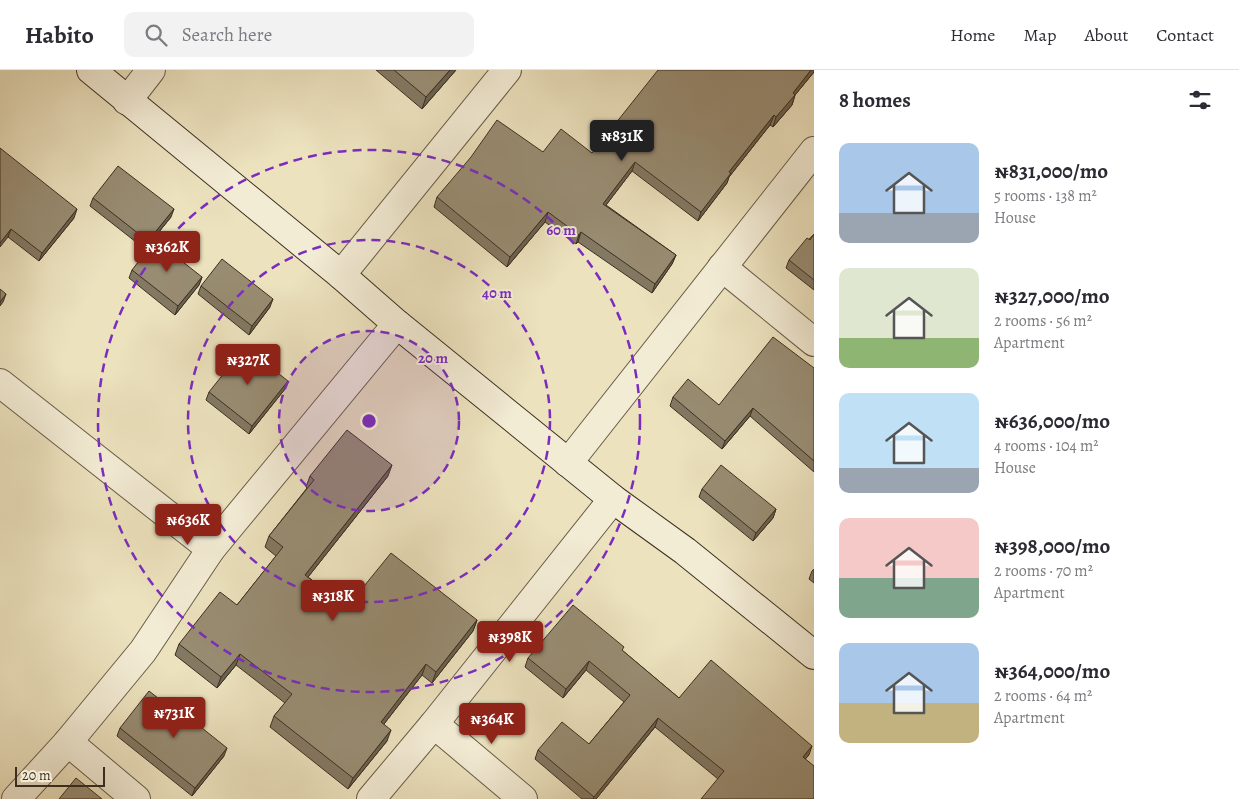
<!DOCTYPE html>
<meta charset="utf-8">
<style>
:root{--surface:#fff;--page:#f2f2f3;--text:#2b2b33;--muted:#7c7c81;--line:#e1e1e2;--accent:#8f2418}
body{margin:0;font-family:Alegreya,serif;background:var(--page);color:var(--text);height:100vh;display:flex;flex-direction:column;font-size:19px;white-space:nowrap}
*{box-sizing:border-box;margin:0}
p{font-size:16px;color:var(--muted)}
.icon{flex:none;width:28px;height:28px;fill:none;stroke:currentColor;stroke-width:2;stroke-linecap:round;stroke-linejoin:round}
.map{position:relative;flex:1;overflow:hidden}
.side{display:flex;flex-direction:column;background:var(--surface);width:425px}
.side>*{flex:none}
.scale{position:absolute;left:15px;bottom:12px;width:90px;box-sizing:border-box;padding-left:5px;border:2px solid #3c2f20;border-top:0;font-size:14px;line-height:18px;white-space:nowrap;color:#3c2f20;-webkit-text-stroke:4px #f3ecd5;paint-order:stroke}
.price{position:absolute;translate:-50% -42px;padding:0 11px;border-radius:5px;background:var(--accent);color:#fff;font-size:16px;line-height:32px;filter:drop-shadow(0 1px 2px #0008)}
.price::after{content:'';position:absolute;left:50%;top:30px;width:15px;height:11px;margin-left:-8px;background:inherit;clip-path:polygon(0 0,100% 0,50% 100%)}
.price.on{background:#222;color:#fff}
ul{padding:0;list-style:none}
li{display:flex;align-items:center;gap:15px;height:125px;padding:0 25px}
li span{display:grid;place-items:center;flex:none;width:140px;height:100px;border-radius:10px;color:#555}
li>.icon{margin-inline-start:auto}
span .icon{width:60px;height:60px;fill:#fffc;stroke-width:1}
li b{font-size:21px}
h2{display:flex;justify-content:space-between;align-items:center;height:60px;padding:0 25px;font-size:21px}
header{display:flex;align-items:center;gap:30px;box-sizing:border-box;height:70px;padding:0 25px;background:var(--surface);border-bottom:1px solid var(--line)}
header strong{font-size:24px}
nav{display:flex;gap:28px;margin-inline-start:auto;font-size:18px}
.search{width:350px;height:45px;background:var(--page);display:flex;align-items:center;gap:12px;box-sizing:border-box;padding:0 18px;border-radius:10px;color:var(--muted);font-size:19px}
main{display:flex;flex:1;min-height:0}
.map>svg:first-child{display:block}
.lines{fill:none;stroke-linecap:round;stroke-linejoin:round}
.street-casing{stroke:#685c48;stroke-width:30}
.secondary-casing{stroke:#3c2f20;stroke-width:30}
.street{stroke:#f3ecd5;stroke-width:28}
.secondary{stroke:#f3ecd5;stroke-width:28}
.wall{fill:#837862;stroke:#3c2f20}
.shaded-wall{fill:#6a6250;stroke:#3c2f20}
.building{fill:#988c72;stroke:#3c2f20}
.ring{fill:none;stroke:#7b2cbf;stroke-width:2.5;stroke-dasharray:9 6}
.centre{fill:#7b2cbf;stroke:#f3ecd5;stroke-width:2.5}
.ring-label{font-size:15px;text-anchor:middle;font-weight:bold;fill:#7b2cbf;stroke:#f3ecd5;stroke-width:4;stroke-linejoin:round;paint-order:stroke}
</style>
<header>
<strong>Habito</strong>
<div class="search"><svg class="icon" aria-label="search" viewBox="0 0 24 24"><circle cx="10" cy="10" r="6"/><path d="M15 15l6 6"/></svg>Search here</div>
<nav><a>Home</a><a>Map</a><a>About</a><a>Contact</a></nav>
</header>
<main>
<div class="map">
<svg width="814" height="729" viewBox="0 0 814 729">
<rect width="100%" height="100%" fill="#ece2be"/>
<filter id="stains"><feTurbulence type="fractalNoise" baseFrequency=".004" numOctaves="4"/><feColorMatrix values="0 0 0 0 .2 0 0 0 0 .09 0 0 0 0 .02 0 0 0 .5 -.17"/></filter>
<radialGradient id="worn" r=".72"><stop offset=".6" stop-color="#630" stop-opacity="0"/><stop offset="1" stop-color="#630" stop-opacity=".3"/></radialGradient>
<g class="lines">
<g class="street-casing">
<g id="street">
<path d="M 127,31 L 151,0"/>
<path d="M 722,197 L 814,272"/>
<path d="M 341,205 L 507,0"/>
<path d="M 0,313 L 211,479"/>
<path d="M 568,393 L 814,81"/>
<path d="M 434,654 L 523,729"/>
<path d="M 68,672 L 136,729"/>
<path d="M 16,729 L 68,672 L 143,581 L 211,479 L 397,254"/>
<path d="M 371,729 L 434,654 L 613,429"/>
</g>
</g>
<g class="secondary-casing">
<path id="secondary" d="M 91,0 L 341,205 L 397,254 L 613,429 L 685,481 L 814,585"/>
</g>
<use href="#street" class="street"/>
<use href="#secondary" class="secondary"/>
</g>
<g class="wall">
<path d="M 376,0 L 456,0 L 422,39 Z"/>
<path d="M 814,0 L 814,2 L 795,25 L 792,35 L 773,57 L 770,55 L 729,107 L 727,113 L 698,151 L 632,101 L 606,135 L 676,185 L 672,194 L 652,223 L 578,172 L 576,174 L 545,152 L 507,197 L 434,137 L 437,127 L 543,82 L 592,83 Z"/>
<path d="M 0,78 L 74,148 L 39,191 L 8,167 Z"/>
<path d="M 93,128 L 171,147 L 145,179 L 90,136 Z"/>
<path d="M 814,164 L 814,220 L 786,198 L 789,190 Z"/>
<path d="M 132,200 L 202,207 L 199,215 L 175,245 L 129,208 Z"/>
<path d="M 201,216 L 270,237 L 249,265 L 198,224 Z"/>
<path d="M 814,298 L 814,402 L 750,346 L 722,379 L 670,336 L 673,327 L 719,335 Z"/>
<path d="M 285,319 L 249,364 L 206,330 L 209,322 Z"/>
<path d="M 310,406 L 388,406 L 308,507 L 347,537 L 477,550 L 473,561 L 432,613 L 422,605 L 384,654 L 387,671 L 348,719 L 270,657 L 274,646 L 285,633 L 236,595 L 217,618 L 175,585 L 179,574 L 237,535 L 276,486 L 265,477 L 269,466 L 307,418 L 306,417 Z"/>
<path d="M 702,419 L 776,439 L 773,448 L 753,471 L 699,427 Z"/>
<path d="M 814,499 L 814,513 L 809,509 L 812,501 Z"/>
<path d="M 623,581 L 679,628 L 809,685 L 805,689 L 718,709 L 655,657 L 596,729 L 582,729 L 535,689 L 538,680 L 589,674 L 624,632 L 586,600 L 563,628 L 525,597 L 528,588 Z"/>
<path d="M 120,658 L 224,686 L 192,726 L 117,666 Z"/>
</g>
<g class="shaded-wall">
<path d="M 450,0 L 456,0 L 422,39 L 426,27 Z"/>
<path d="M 811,0 L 814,0 L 814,2 L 795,25 L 792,35 L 773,57 L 776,47 L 793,23 Z"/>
<path d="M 774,45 L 770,55 L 729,107 L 727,113 L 698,151 L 701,142 L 729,102 Z"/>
<path d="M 635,92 L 632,101 L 600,143 L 603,134 Z"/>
<path d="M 77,139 L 74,148 L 39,191 L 42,183 Z"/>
<path d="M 174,139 L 171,147 L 145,179 L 148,171 Z"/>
<path d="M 548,142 L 545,152 L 507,197 L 510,187 Z"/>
<path d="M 11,159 L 8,167 L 0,177 L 0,173 Z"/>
<path d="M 581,162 L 578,172 L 576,174 L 579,165 Z"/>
<path d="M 676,185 L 672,194 L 652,223 L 655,214 Z"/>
<path d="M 202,207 L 199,215 L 175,245 L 178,236 Z"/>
<path d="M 6,224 L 3,232 L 0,236 L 0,232 Z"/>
<path d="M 273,229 L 270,237 L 249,265 L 252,256 Z"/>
<path d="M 288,311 L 285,319 L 249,364 L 252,356 Z"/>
<path d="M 753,338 L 750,346 L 722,379 L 725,371 Z"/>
<path d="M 392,395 L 388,406 L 301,516 L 305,505 Z"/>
<path d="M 776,439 L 773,448 L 753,471 L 756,463 Z"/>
<path d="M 477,550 L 473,561 L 432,613 L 436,602 Z"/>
<path d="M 240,584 L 236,595 L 217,618 L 221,607 Z"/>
<path d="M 589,591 L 586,600 L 563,628 L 566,619 Z"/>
<path d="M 426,594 L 422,605 L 377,663 L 381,652 Z"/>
<path d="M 658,648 L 655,657 L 596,729 L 593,729 L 594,727 Z"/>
<path d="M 391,660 L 387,671 L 348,719 L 353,708 Z"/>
<path d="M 812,676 L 809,685 L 799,696 L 803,687 Z"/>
<path d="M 227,678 L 224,686 L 192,726 L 195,718 Z"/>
</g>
<g class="building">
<path d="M 394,0 L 450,0 L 426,27 Z"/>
<path d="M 658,0 L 811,0 L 793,23 L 795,25 L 776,47 L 774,45 L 729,102 L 731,103 L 701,142 L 635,92 L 603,134 L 676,185 L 655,214 L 581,162 L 579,165 L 548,142 L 510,187 L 437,127 L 471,87 L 497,50 L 543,82 L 561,59 L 592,83 Z"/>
<path d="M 0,78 L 77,139 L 42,183 L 11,159 L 0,173 Z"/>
<path d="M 118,96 L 174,139 L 148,171 L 93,128 Z"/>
<path d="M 814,164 L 814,210 L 789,190 L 807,168 L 810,170 Z"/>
<path d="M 155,170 L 202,207 L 178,236 L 132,200 Z"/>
<path d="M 222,189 L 273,229 L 252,256 L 201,216 Z"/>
<path d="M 0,219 L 6,224 L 0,232 Z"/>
<path d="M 773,267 L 814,298 L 814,391 L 753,338 L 725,371 L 673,327 L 688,309 L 719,335 Z"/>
<path d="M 245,277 L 288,311 L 252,356 L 209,322 Z"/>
<path d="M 347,360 L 392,395 L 305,505 L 347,537 L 391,483 L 477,550 L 436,602 L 426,594 L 381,652 L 391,660 L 353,708 L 274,646 L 292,624 L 240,584 L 221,607 L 179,574 L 220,522 L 237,535 L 283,477 L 269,466 L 314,410 L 310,406 Z"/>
<path d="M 721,395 L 776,439 L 756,463 L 702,419 Z"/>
<path d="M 573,535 L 624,577 L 622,580 L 679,628 L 711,590 L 812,676 L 803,687 L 814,696 L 814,729 L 701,729 L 724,701 L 658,648 L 594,727 L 538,680 L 562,652 L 589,674 L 630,625 L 589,591 L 566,619 L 528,588 Z"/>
<path d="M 149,621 L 190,653 L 192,650 L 227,678 L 195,718 L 120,658 Z"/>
<path d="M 76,708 L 102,729 L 59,729 Z"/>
</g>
<circle cx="369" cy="351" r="90" fill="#7b2cbf" fill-opacity=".12"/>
<g class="ring">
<circle cx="369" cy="351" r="90"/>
<circle cx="369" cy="351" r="181"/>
<circle cx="369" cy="351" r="271"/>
</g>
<circle cx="369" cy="351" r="8" class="centre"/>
<g class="ring-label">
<text x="561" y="165">60 m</text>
<text x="497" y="228">40 m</text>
<text x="433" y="293">20 m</text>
</g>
<rect width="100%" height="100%" filter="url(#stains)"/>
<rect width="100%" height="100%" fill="url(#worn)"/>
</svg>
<div class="scale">20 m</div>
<b class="price on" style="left:622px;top:92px">₦831K</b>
<b class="price" style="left:167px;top:203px">₦362K</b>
<b class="price" style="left:248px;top:316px">₦327K</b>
<b class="price" style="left:188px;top:476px">₦636K</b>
<b class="price" style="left:333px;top:552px">₦318K</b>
<b class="price" style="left:510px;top:593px">₦398K</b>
<b class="price" style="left:174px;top:669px">₦731K</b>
<b class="price" style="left:492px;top:675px">₦364K</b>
</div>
<section class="side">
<h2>8 homes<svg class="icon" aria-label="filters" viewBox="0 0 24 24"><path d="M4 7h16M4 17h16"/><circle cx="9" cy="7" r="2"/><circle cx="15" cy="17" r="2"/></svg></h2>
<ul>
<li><span style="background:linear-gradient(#a9c7e8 70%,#9aa5b1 0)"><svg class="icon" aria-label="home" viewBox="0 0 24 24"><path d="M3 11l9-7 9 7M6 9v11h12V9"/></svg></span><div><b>₦831,000/mo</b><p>5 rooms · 138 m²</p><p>House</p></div></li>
<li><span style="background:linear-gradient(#dfe7d0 70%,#8fb573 0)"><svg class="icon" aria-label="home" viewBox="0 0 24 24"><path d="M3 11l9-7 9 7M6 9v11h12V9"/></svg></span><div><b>₦327,000/mo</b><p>2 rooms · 56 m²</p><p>Apartment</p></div></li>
<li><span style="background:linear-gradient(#bfe0f5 75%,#9aa5b1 0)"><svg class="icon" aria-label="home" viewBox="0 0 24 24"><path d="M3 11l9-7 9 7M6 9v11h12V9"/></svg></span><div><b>₦636,000/mo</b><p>4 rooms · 104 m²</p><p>House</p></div></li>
<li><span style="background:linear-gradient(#f6c9c9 60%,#7fa58c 0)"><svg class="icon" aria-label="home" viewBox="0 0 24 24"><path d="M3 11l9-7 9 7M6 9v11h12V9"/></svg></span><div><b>₦398,000/mo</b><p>2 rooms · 70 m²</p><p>Apartment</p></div></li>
<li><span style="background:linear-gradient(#a9c7e8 60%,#c2b280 0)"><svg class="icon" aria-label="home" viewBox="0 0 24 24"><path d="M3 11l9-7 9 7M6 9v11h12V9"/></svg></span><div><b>₦364,000/mo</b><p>2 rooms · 64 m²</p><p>Apartment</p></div></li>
</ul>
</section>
</main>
